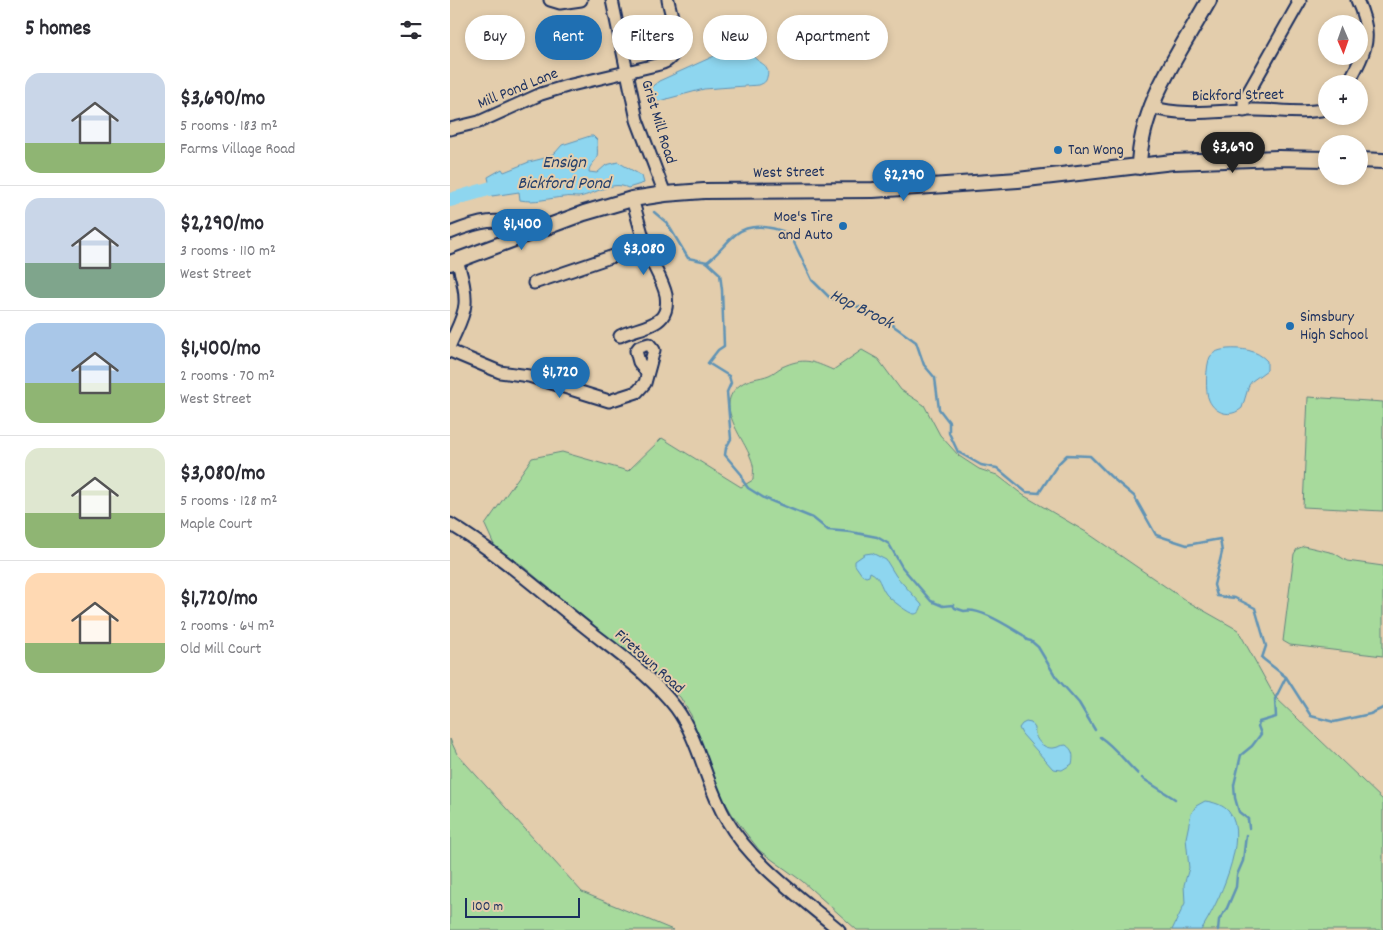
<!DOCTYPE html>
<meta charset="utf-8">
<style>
:root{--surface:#fff;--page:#f2f2f3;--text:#2b2b33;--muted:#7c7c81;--line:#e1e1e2;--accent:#1f6fb2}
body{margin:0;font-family:Dekko,sans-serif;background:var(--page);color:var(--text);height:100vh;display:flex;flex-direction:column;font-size:19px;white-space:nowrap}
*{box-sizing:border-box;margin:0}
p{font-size:16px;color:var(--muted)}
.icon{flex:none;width:28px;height:28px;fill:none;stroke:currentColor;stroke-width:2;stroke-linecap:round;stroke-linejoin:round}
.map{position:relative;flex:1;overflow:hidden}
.details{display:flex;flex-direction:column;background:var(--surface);width:450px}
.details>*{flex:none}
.banner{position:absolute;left:15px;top:15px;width:475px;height:45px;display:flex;gap:10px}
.needle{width:32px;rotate:178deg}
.tools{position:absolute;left:868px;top:15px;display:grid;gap:10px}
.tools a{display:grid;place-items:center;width:50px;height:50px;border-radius:50%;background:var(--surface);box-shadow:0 2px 8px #0003;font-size:25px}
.scale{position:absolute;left:15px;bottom:12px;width:115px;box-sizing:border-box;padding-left:5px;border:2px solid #1b2f5e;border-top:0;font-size:14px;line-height:18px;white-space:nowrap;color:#1b2f5e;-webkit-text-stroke:4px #e3cdac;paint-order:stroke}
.price{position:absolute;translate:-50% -42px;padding:0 11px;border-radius:18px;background:var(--accent);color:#fff;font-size:16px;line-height:32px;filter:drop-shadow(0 1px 2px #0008)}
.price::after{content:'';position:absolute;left:50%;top:30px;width:15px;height:11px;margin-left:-8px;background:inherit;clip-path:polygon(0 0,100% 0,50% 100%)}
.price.on{background:#222;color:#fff}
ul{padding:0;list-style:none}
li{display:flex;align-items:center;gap:15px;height:125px;padding:0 25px}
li+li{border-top:1px solid var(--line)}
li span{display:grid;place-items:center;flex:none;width:140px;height:100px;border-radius:15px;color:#555}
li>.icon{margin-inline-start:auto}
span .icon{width:60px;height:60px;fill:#fffc;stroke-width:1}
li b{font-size:21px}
h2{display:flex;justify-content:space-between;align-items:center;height:60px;padding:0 25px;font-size:21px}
.chip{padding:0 18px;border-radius:22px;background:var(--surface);box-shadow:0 2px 8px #0003;font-size:18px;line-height:45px}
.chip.on{background:var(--accent);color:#fff}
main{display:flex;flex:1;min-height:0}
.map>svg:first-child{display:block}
.green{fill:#a7da9c;stroke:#61847d}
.water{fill:#8ed6ef;stroke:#6093b5}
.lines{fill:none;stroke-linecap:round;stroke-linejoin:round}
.stream{stroke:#6093b5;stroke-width:2.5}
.river{stroke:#8ed6ef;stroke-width:14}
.minor-casing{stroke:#1b2f5e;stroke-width:15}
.major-casing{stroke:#1b2f5e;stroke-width:18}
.minor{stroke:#e3cdac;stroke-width:11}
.major{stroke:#e3cdac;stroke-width:14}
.poi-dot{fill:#1f6fb2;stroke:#e3cdac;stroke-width:2}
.labels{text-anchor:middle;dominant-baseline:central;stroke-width:4;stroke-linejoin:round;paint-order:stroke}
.street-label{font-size:16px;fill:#1b2f5e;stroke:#e3cdac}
.poi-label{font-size:16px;fill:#1b2f5e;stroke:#e3cdac;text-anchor:start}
.water-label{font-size:18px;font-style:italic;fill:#26406c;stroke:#e3cdac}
</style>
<main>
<section class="details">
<h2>5 homes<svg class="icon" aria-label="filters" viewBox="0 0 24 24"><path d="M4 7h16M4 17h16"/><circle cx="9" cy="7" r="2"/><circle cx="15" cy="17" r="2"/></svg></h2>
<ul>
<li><span style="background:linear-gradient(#c9d6e8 70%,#8fb573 0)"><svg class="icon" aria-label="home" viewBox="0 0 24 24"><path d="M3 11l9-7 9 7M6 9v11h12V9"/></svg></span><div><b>$3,690/mo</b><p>5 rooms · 183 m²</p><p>Farms Village Road</p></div></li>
<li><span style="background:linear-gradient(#c9d6e8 65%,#7fa58c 0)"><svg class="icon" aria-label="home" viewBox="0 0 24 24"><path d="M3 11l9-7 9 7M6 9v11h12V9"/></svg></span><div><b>$2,290/mo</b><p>3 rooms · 110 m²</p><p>West Street</p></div></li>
<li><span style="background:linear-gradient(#a9c7e8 60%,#8fb573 0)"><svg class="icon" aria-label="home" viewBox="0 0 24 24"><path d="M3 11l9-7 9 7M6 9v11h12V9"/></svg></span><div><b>$1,400/mo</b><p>2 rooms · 70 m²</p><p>West Street</p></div></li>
<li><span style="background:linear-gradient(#dfe7d0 65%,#8fb573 0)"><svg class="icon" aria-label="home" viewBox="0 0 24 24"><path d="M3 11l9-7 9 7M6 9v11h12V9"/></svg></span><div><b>$3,080/mo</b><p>5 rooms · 128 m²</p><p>Maple Court</p></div></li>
<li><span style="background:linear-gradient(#ffd9b3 70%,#8fb573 0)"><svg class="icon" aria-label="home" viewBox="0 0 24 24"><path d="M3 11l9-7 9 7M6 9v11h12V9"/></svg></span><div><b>$1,720/mo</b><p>2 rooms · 64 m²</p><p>Old Mill Court</p></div></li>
</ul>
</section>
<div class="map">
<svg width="933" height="930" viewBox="0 0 933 930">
<rect width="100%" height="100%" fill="#e3cdac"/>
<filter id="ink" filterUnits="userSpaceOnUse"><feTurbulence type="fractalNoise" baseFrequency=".02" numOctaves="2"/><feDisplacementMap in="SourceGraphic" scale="10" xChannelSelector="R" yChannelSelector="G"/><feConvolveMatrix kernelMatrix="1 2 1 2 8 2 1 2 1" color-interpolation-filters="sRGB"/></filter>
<g filter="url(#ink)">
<g class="green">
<path d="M 412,350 L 428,359 L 451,390 L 474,405 L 490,435 L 509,456 L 529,469 L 547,475 L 573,495 L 636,532 L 735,600 L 788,630 L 825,697 L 933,800 L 933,930 L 407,930 L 352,881 L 310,851 L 295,832 L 282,814 L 271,795 L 241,715 L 230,697 L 69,563 L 45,547 L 35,525 L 82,458 L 112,452 L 178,471 L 212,438 L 291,487 L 303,480 C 303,476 304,469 303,465 C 298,441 261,406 290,385 C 299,378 309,379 319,375 C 324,373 328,369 332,367 C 354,357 362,361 383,370 Z"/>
<path d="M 858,397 L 933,402 L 933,511 L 853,507 Z"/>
<path d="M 854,546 L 884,553 L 897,561 L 933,566 L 933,656 L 840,645 L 833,641 L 844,554 L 847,549 Z"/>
<path d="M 0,739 L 7,754 L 132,892 L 223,930 L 0,930 Z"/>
</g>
<g class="water">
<path d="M 283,42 C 286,42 292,41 295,42 C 300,45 300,52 303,56 C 309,64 321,64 317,77 C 316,82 314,83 309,85 L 254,89 L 209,101 C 202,99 199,97 199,89 L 209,81 L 271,53 L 275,47 Z"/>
<path d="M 140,136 L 143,136 L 147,140 C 147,145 148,152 147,157 C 144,164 139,165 139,172 L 147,173 L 156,165 L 168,162 L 192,176 L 194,183 L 178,188 C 162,180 146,194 129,197 C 124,197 119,196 114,197 C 99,198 85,203 70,200 L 69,192 L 42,196 L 38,177 L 52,169 L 54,172 L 79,162 L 95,158 L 105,153 L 112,145 Z"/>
<path d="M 777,349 C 792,348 807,350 817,361 L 817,370 L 802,381 L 799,385 L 792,408 C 781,418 765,414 759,400 C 755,393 756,365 760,357 C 764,351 771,350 777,349 Z"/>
<path d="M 422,553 L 436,560 L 446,576 L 472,605 C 471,608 470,613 465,614 C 460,615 439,598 436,594 C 430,586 430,576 420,572 L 419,576 L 416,577 L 412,575 L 405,565 L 405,561 L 415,554 Z"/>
<path d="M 576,722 L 581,723 L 585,728 C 583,738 593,749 603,748 C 607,748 611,745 616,745 C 623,750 624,755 622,764 L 612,770 L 603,769 L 572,734 L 569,728 L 572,724 Z"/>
<path d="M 755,801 C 763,802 774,805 779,812 C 800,837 767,906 751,930 L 722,930 L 735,903 L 734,885 L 739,868 L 736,838 L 741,814 L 746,806 Z"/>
</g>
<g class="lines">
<g class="stream">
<path d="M 204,212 L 217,223 L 238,258 L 257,262 C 268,254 277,241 286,234 C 302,222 323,227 340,234 L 362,280 L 380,298 L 409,307 L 431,317 L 466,342 L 474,365 L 485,378 L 489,409 L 499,422 L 499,433 L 508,452 L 531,465 L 547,468 L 576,492 L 589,493 L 608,464 L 617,455 L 640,456 L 660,476 L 684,496 L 706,535 L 737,545 L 770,539 L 772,552 L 764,585 L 767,596 L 785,598 L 805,608 L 816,646 L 812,658 L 836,677 L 861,716 L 884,722 L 920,714 L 933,708"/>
<path d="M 257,262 L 270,274 L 272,290 L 274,346 L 268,350 L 258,363 L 279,376 L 281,383 L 277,392 L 281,439 L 276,448 L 275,455 L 292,475 L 293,481 L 298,488 L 314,498 L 363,518 L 378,530 L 401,532 L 427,537 L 439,544 L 452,567 L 481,601 L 493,606 L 503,605 L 505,608 L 514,611 C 530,607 559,627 573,635 L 577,640 L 581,641 L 588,647 L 606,677 L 629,703 L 645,730"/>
<path d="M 650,737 C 665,747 675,762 688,774"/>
<path d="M 692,778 L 725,799"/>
<path d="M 799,828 L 798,819 L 789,812 L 785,798 L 784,785 L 791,755 L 802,746 L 811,734 L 808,726 L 809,722 L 826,717 L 825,699 L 836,677"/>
<path d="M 768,930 L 769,920 L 777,908 L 786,887 L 787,875 L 793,861 L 796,835"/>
</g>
<path class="river" d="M 0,200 L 59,183"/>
<g class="minor-casing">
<g id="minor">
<path d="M 100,0 L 110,3 L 131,0"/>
<path d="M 162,0 L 187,120 L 215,194"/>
<path d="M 898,84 C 916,50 924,37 907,0"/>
<path d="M 701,107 C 734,117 766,111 800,110 C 825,109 851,115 876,109"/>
<path d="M 794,111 L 794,100 L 850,1 L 847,0"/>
<path d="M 0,129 L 29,122 L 91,94 L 117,86 L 206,65 C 210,64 214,63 217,61 C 235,48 221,17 218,0"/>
<path d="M 0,233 C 22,224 56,211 72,235"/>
<path d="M 84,283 L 196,245"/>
<path d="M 170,336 C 182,329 203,328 212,317 C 217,311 217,302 216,295 C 213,281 204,268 199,255 C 192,237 188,218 182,199"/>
<path d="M 0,345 C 5,332 14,318 15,304 C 16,289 11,274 7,260"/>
<path d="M 0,351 L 50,372 L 79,376 L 159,401 L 187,392 L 195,383 L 204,350 L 199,344 L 189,347 L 186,351 L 189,362 L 197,373"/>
<path d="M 0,524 C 45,551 88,589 130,623 C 163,650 200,674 226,708 C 249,739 256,785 276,819 C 301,863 350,897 389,930"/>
</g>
</g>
<g class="major-casing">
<g id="major">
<path d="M 909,160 L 933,161"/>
<path d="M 689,167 C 690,105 730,52 759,0"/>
<path d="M 0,263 L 134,213 L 182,199 L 215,194 L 254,191 L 423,190 L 568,180 L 723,162 L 828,158 L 876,159"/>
</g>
</g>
<use href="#minor" class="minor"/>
<use href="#major" class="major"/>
</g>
</g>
<g class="poi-dot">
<circle cx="608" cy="150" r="5"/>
<circle cx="393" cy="226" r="5"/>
<circle cx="840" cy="326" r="5"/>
</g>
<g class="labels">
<g class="street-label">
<text transform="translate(68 89) rotate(-22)">Mill Pond Lane</text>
<text transform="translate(788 96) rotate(-1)">Bickford Street</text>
<text transform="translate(208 122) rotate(73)">Grist Mill Road</text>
<text transform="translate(339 173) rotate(-1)">West Street</text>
<text transform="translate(199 662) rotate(42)">Firetown Road</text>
</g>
<g class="poi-label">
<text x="618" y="150">Tan Wong</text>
<text x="383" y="217" text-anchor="end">Moe's Tire<tspan x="383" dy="18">and Auto</tspan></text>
<text x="850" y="317">Simsbury<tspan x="850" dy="18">High School</tspan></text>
</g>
<g class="water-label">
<text x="114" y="163">Ensign<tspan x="114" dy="21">Bickford Pond</tspan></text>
<text transform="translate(411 310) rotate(27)">Hop Brook</text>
</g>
</g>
</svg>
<div class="tools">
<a><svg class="needle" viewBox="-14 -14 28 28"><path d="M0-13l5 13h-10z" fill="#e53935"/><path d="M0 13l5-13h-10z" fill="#7c7c81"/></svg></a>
<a>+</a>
<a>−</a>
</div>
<div class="scale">100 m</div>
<b class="price on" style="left:783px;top:174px">$3,690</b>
<b class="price" style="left:454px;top:202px">$2,290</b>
<b class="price" style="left:72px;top:251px">$1,400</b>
<b class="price" style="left:194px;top:276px">$3,080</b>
<b class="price" style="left:110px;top:399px">$1,720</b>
<div class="banner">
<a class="chip">Buy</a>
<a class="chip on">Rent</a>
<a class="chip">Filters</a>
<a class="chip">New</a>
<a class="chip">Apartment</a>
</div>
</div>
</main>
